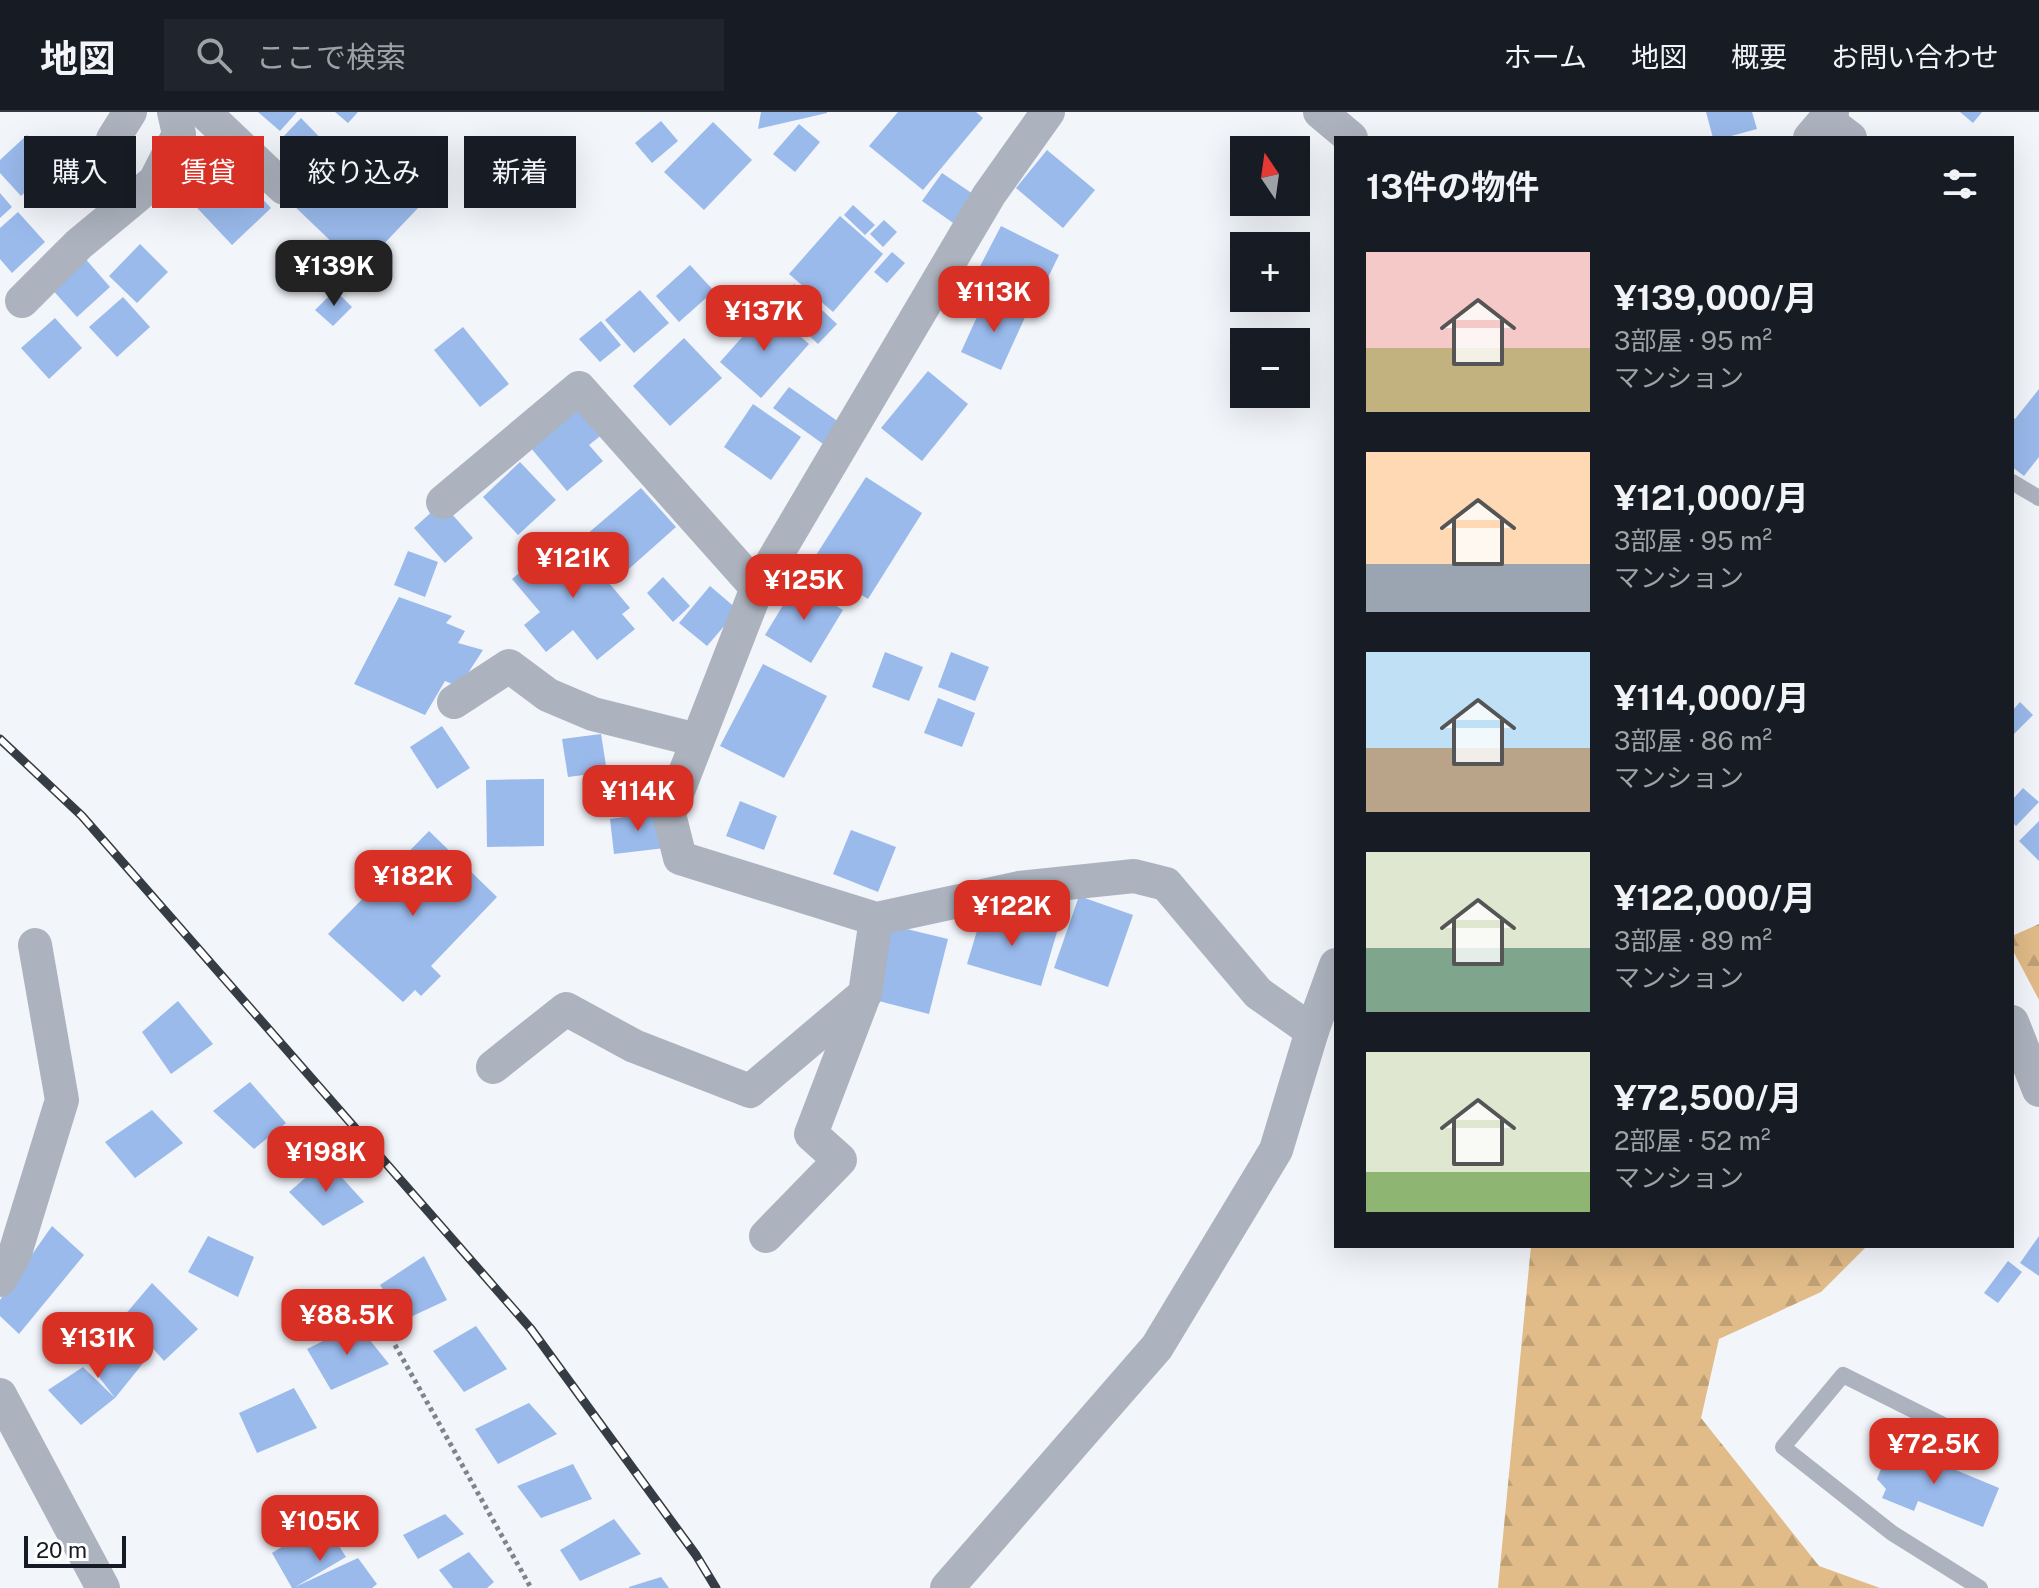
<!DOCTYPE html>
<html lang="ja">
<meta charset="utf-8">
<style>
:root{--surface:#171b24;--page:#20242c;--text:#f1f3f6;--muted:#9ea1a6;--line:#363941;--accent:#d93025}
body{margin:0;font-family:"Public Sans","Noto Sans JP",sans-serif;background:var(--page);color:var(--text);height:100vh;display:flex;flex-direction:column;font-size:30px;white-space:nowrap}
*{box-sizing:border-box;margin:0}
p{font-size:26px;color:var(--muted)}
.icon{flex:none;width:44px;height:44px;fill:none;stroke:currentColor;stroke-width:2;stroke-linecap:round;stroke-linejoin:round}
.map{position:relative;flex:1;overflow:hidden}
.panel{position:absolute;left:1334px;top:24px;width:680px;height:1112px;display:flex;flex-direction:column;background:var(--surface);border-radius:0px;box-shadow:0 8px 32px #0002}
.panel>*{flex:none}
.guide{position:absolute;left:24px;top:24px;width:760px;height:72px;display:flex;gap:16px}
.needle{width:52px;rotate:347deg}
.tools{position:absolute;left:1230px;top:24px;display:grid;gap:16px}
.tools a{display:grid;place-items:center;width:80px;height:80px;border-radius:0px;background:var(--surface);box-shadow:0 8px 32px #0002;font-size:40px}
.scale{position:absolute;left:24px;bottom:20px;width:102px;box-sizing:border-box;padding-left:8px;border:4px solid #151b24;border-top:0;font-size:22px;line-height:28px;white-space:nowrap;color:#151b24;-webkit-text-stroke:6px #fff;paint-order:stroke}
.price{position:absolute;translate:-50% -68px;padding:0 18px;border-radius:16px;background:var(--accent);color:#fff;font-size:26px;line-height:52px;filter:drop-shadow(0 2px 4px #0008)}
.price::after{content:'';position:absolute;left:50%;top:48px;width:24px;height:18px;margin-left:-12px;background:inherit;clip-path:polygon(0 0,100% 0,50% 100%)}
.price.on{background:#222;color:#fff}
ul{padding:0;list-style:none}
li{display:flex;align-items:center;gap:24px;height:200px;padding:0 32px}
li span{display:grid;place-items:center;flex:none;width:224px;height:160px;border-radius:0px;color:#555}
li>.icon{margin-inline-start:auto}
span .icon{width:96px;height:96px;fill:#fffc;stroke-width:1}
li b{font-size:34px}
h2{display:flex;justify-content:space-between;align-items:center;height:96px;padding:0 32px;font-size:34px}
.pill{padding:0 28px;border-radius:0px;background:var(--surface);box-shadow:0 8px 32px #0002;font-size:28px;line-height:72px}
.pill.on{background:var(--accent);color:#fff}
header{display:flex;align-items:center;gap:48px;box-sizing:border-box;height:112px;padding:0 40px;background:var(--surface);border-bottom:2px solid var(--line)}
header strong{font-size:38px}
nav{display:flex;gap:44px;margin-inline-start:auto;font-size:28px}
.search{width:560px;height:72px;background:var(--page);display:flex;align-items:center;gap:20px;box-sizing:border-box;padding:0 28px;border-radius:0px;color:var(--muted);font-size:30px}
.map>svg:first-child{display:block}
.forest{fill:url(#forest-firs)}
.building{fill:#9abaec}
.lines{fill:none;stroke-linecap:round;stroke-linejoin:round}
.path{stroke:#7f848b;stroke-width:5;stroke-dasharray:4 4;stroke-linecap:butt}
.lane{stroke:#acb3be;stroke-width:16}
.street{stroke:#acb3be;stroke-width:34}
.rail-casing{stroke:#363c44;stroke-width:9}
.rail{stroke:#fff;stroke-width:6;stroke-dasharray:18;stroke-linecap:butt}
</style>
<header>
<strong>地図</strong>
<div class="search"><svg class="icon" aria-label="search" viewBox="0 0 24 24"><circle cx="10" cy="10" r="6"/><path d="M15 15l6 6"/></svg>ここで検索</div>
<nav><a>ホーム</a><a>地図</a><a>概要</a><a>お問い合わせ</a></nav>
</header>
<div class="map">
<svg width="2039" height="1476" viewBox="0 0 2039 1476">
<defs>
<pattern id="forest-firs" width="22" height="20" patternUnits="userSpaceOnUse" patternTransform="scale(2)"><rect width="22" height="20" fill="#e1bb88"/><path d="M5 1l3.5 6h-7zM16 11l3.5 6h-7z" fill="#c0a075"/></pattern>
</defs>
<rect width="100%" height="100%" fill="#f2f5fa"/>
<g class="forest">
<path d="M 2039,812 L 2039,888 L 2012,837 L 2012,824 Z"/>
<path d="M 1531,1134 L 1867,1134 L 1821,1180 L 1719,1227 L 1701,1306 L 1819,1454 L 1880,1476 L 1498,1476 Z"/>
</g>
<g class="building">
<path d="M 258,0 L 297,0 L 280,19 Z"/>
<path d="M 335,0 L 358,0 L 348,11 Z"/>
<path d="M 761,0 L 827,0 L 827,1 L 758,17 Z"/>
<path d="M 898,0 L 976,0 L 983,6 L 923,78 L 869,34 Z"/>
<path d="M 1706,0 L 1752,0 L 1757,17 L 1724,26 L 1713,26 Z"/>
<path d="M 1960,0 L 1982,0 L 1973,11 Z"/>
<path d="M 301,6 L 332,38 L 315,56 L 283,25 Z"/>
<path d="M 661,9 L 678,29 L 652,51 L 635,31 Z"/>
<path d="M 713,10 L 752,48 L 704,98 L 664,60 Z"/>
<path d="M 799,12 L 820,30 L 795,60 L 773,42 Z"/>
<path d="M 27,23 L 55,54 L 21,84 L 0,61 L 0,48 Z"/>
<path d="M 207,28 L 271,96 L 232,133 L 168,65 Z"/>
<path d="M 349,29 L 418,96 L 360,157 L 290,90 Z"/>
<path d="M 1047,38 L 1095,78 L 1063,116 L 1016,76 Z"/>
<path d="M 942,61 L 976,84 L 956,113 L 922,89 Z"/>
<path d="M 0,81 L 12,95 L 0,106 Z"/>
<path d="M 853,93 L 875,113 L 865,123 L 844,103 Z"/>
<path d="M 18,100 L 45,130 L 12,161 L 0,147 L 0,116 Z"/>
<path d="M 840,104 L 883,142 L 833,200 L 789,162 Z"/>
<path d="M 884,108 L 897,120 L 883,135 L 870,122 Z"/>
<path d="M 1001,114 L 1059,143 L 1035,192 L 976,162 Z"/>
<path d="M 140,132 L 168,160 L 137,191 L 109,164 Z"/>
<path d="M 892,140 L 905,151 L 887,171 L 874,160 Z"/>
<path d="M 83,144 L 110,175 L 77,205 L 49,174 Z"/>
<path d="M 690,153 L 714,179 L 679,210 L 656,184 Z"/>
<path d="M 794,172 L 837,212 L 818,232 L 775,192 Z"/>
<path d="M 747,177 L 767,196 L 755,208 L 735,189 Z"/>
<path d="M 335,178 L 352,195 L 333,214 L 315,198 Z"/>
<path d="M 640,178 L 669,211 L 634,241 L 605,208 Z"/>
<path d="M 123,185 L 150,215 L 117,245 L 89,215 Z"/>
<path d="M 986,185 L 1026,203 L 1001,258 L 961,240 Z"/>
<path d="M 768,196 L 809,232 L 761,286 L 720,250 Z"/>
<path d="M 55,206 L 82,236 L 49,267 L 21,236 Z"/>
<path d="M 601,209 L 621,233 L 600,250 L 579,227 Z"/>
<path d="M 463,215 L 509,272 L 480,295 L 434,238 Z"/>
<path d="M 684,226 L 722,266 L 670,314 L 633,274 Z"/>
<path d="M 928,259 L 968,292 L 922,349 L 881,316 Z"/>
<path d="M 789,275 L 846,315 L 830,337 L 773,296 Z"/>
<path d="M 2039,277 L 2039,345 L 2024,364 L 2012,355 L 2012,304 L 2015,307 Z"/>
<path d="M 575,287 L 604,321 L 589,333 L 603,349 L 567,379 L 525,329 Z"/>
<path d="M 753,292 L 801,325 L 771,368 L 724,335 Z"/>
<path d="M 520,350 L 556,388 L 518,423 L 483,385 Z"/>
<path d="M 866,365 L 922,401 L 868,487 L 811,451 Z"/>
<path d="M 641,376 L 676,415 L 622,463 L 586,423 Z"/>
<path d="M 436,396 L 451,401 L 473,426 L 445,451 L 414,416 Z"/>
<path d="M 567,421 L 630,496 L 622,502 L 635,517 L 597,548 L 573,518 L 546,540 L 524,513 L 540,500 L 512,467 Z"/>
<path d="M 408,439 L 438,450 L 425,485 L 394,473 Z"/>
<path d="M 663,465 L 690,494 L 673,510 L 647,481 Z"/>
<path d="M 797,470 L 843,498 L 811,551 L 765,523 Z"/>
<path d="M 710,474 L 738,498 L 707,534 L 679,511 Z"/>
<path d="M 399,485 L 452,504 L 446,511 L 465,519 L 458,531 L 483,538 L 459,575 L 445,569 L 425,603 L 354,572 Z"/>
<path d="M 885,540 L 923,555 L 909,589 L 872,575 Z"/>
<path d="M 951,540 L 989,555 L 975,589 L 938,575 Z"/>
<path d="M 763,552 L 827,584 L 784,666 L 720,634 Z"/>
<path d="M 938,586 L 975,601 L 962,635 L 924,621 Z"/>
<path d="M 2020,590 L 2033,603 L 2012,624 L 2012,599 Z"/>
<path d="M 442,614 L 470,656 L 437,677 L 410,635 Z"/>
<path d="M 601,622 L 607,660 L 568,665 L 562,627 Z"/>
<path d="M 544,667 L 544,734 L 487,735 L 486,668 Z"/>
<path d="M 2023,676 L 2039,690 L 2016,714 L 2012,710 L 2012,688 Z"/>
<path d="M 740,689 L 777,704 L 764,738 L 726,724 Z"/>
<path d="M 661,700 L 665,736 L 614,742 L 610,707 Z"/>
<path d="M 2039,709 L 2039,749 L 2019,729 Z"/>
<path d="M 851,718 L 896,735 L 878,780 L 833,762 Z"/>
<path d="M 429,719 L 497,785 L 431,854 L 441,864 L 421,884 L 415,878 L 403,890 L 328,822 Z"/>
<path d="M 1079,784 L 1133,803 L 1108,875 L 1054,856 Z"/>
<path d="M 983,799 L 1057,820 L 1041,874 L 967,852 Z"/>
<path d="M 890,813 L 948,827 L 929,902 L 871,887 Z"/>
<path d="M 178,889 L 213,932 L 171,962 L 142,920 Z"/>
<path d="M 250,970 L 286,1011 L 254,1037 L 213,999 Z"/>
<path d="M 152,998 L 183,1031 L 135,1066 L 105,1030 Z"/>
<path d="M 326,1048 L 364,1090 L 323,1114 L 289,1080 Z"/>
<path d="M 52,1114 L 84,1143 L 19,1222 L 0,1204 L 0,1188 Z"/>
<path d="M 208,1124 L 254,1145 L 238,1185 L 188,1160 Z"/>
<path d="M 2039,1124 L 2039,1164 L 2020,1151 Z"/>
<path d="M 424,1144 L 447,1188 L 404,1208 L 380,1173 Z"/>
<path d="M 2008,1149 L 2022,1160 L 1998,1191 L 1984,1181 Z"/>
<path d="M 152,1171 L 198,1217 L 164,1249 L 124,1204 Z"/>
<path d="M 357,1212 L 389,1252 L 331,1278 L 307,1237 Z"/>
<path d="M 476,1214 L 507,1257 L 464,1280 L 433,1239 Z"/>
<path d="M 114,1220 L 144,1250 L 115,1286 L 81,1313 L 48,1278 L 83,1255 L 115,1286 L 86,1248 Z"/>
<path d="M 294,1276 L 317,1316 L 257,1341 L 239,1301 Z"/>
<path d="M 529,1291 L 557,1322 L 498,1352 L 475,1317 Z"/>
<path d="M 1891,1331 L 1999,1376 L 1983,1415 L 1918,1389 L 1914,1399 L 1882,1386 L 1886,1377 L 1877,1367 Z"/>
<path d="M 573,1352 L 592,1387 L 541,1406 L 517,1374 Z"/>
<path d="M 445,1402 L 464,1422 L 418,1447 L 403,1423 Z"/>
<path d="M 614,1407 L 641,1442 L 580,1469 L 560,1438 Z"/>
<path d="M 323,1409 L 346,1445 L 295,1475 L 358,1446 L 377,1472 L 372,1476 L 292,1476 L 272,1441 Z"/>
<path d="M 469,1440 L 494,1470 L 487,1476 L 453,1476 L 439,1458 Z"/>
<path d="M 661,1465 L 669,1476 L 629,1476 L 629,1475 Z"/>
</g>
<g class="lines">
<path class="path" d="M 395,1233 L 531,1476"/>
<g class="lane">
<path d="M 2012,370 L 2039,386"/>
<path d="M 1949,1316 L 1843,1263 L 1783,1335 L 1892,1421 L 1980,1476"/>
</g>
<g class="street">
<path d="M 204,0 L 284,76"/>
<path d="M 1048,0 L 989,83 L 757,476 L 669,702 L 680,746 L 876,807 L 1019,776 L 1134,764 L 1166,772 L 1258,881 L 1312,919"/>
<path d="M 1320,0 L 1351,26"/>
<path d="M 1826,8 L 1850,26"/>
<path d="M 1810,26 L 1832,0"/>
<path d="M 113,27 L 130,0"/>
<path d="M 22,189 L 79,132 L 155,69 L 179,22 L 174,0"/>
<path d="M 443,390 L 579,276 L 757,476"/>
<path d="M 454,590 L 509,554 L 548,583 L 593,602 L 697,628"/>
<path d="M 2012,910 L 2039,978"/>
<path d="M 493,955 L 566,897 L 634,934 L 750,979 L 865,882 L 876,807"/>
<path d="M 766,1124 L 840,1048 L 811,1022 L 863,886"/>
<path d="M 0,1168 L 15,1141 L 62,988 L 35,833"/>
<path d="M 0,1283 L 103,1476"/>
<path d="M 947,1476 L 1157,1235 L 1276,1038 L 1312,919 L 1336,853"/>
</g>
<g class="rail-casing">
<path id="rail" d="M 0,627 L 82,704 L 531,1217 L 696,1443 L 716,1476"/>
</g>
<use href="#rail" class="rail"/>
</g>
</svg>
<div class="tools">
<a><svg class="needle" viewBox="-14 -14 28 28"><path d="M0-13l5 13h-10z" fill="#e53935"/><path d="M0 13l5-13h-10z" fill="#9ea1a6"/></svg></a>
<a>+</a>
<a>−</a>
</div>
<div class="scale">20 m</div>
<b class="price on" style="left:334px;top:196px">¥139K</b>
<b class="price" style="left:994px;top:222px">¥113K</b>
<b class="price" style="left:764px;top:241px">¥137K</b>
<b class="price" style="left:573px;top:488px">¥121K</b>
<b class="price" style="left:804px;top:510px">¥125K</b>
<b class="price" style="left:638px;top:721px">¥114K</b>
<b class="price" style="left:413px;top:806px">¥182K</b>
<b class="price" style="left:1012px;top:836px">¥122K</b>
<b class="price" style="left:326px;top:1082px">¥198K</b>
<b class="price" style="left:347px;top:1245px">¥88.5K</b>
<b class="price" style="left:98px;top:1268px">¥131K</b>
<b class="price" style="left:1934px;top:1374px">¥72.5K</b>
<b class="price" style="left:320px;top:1451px">¥105K</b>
<div class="guide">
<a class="pill">購入</a>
<a class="pill on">賃貸</a>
<a class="pill">絞り込み</a>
<a class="pill">新着</a>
</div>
<section class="panel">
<h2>13件の物件<svg class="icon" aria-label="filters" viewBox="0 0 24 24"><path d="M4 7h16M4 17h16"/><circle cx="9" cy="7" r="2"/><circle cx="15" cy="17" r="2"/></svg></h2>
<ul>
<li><span style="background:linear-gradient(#f6c9c9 60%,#c2b280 0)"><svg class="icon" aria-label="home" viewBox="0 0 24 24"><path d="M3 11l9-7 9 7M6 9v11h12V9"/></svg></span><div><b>¥139,000/月</b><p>3部屋 · 95 m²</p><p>マンション</p></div></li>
<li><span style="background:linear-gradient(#ffd9b3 70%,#9aa5b1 0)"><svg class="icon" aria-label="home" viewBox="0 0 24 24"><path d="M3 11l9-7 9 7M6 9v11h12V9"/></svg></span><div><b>¥121,000/月</b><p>3部屋 · 95 m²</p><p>マンション</p></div></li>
<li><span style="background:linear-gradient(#bfe0f5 60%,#b9a48a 0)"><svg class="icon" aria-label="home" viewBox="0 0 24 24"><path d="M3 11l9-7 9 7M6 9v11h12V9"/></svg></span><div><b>¥114,000/月</b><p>3部屋 · 86 m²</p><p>マンション</p></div></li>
<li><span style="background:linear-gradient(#dfe7d0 60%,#7fa58c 0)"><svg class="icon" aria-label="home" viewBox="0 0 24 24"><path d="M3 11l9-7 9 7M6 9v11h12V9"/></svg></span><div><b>¥122,000/月</b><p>3部屋 · 89 m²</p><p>マンション</p></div></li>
<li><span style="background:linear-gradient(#dfe7d0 75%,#8fb573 0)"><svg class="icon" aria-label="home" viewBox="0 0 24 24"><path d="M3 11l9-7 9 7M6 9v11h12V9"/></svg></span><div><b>¥72,500/月</b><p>2部屋 · 52 m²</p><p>マンション</p></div></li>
</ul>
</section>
</div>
